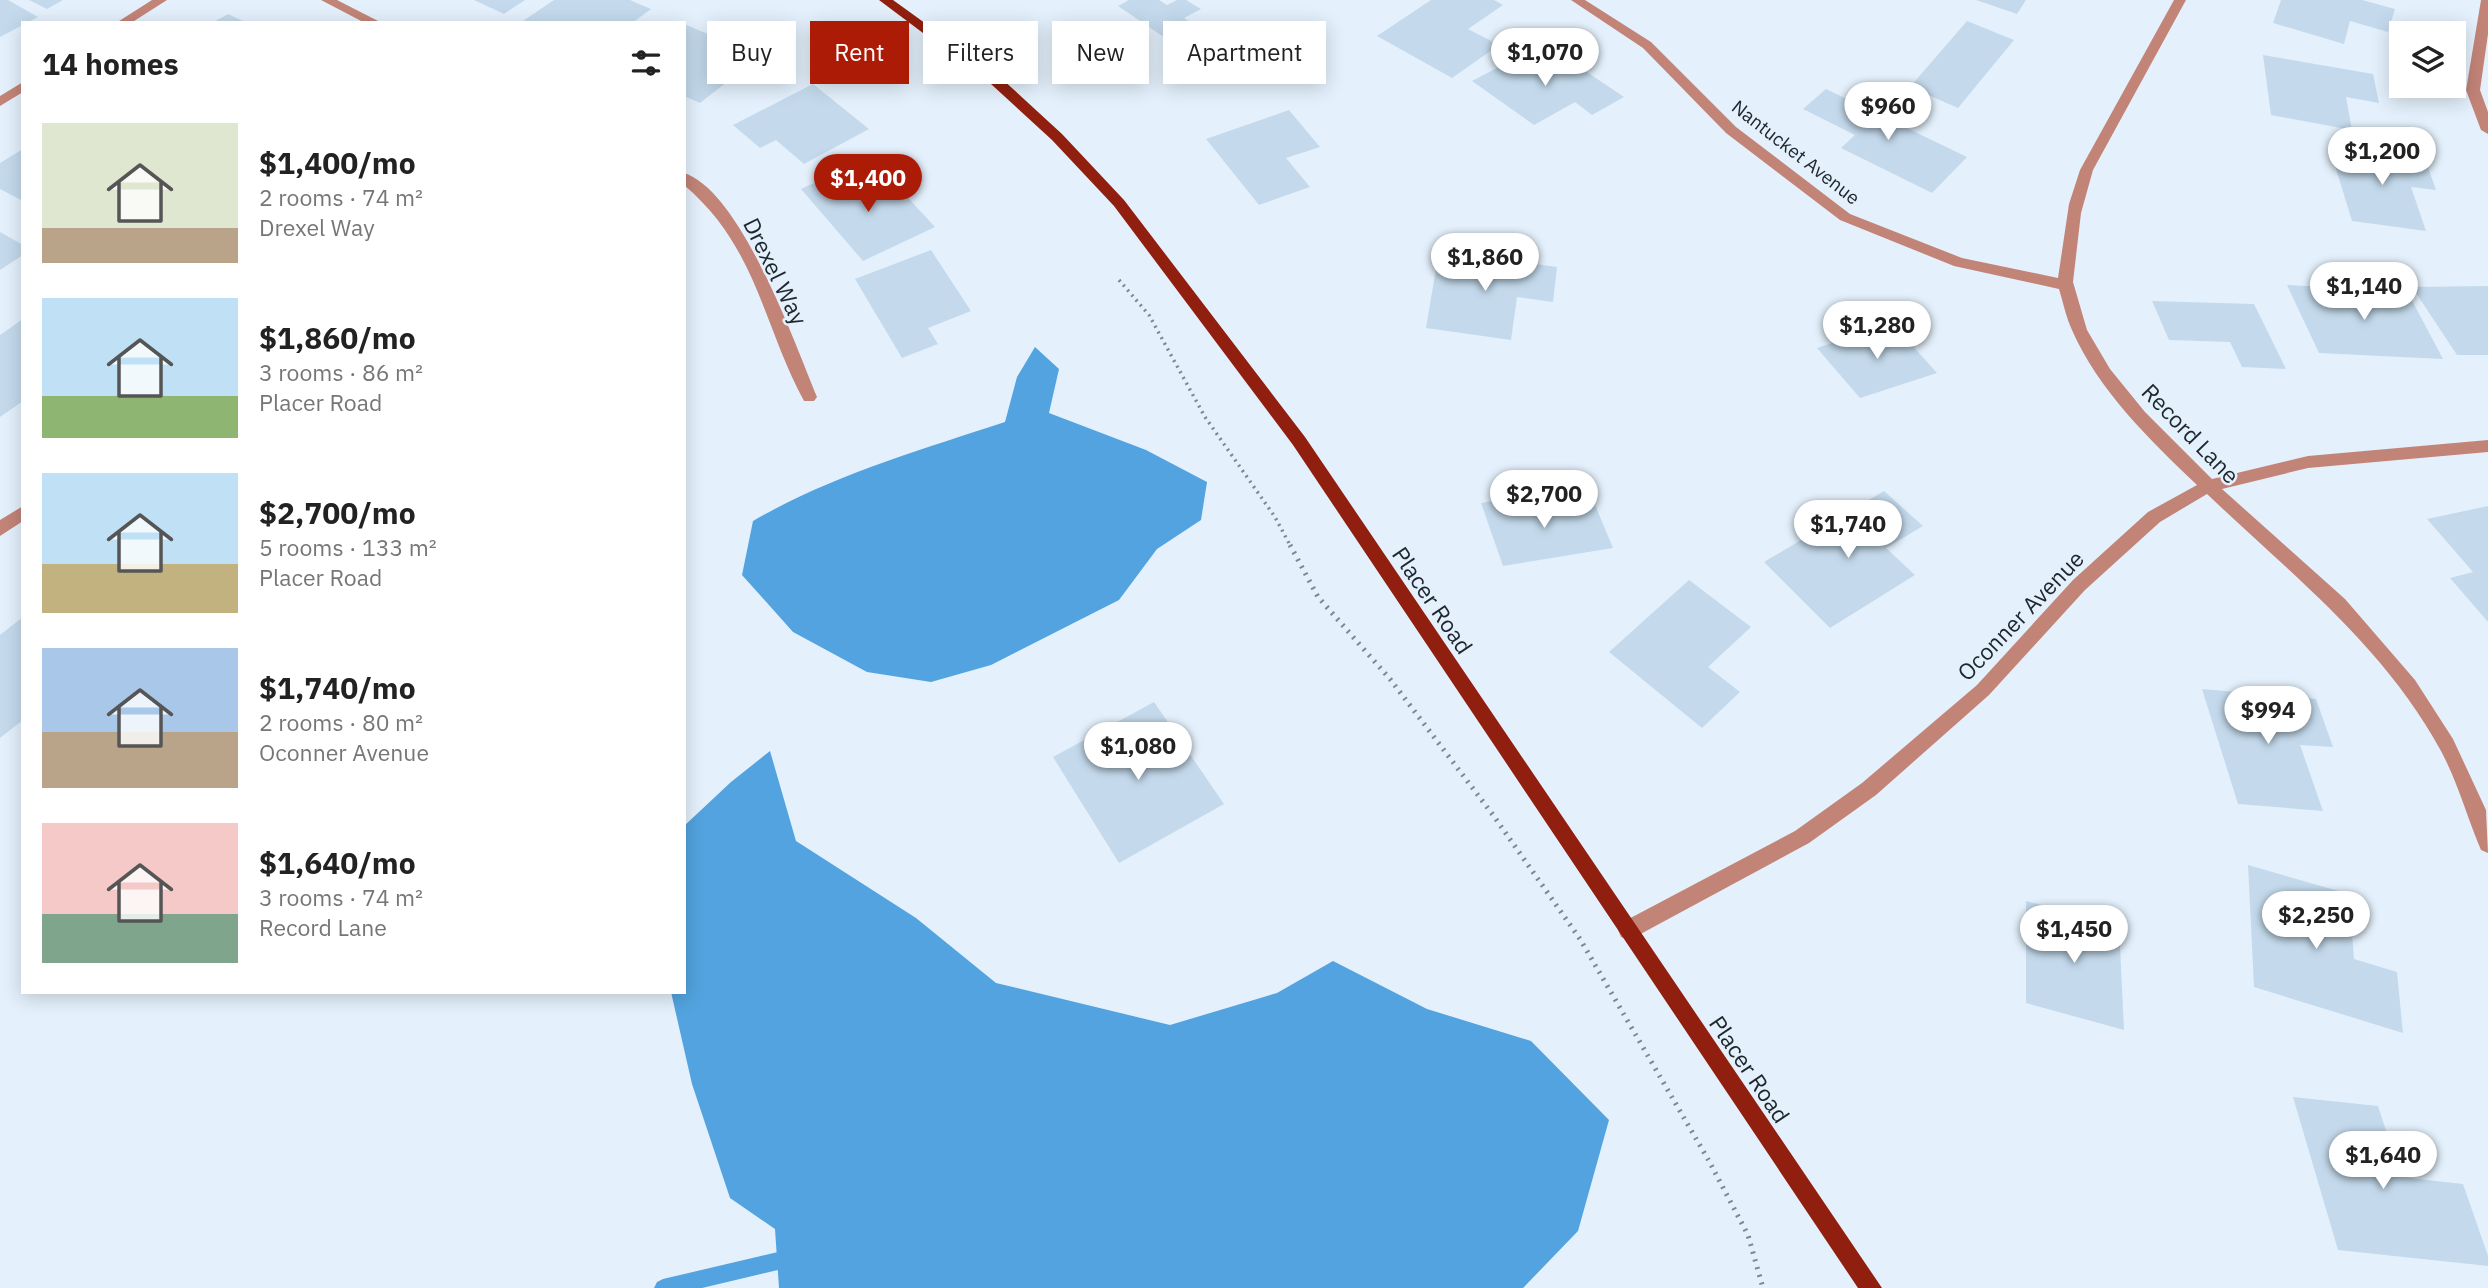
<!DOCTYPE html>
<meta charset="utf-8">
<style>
:root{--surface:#fff;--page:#f6f6f6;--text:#222;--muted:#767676;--accent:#ab1b06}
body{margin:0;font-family:"IBM Plex Sans",sans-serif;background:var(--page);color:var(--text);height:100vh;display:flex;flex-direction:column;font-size:26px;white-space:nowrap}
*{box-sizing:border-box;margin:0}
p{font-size:23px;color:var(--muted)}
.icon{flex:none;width:38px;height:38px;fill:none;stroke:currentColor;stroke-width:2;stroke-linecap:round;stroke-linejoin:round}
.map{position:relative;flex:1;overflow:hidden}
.drawer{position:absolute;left:21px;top:21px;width:665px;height:973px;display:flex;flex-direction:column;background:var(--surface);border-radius:0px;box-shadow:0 4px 18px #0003}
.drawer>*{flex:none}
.banner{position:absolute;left:707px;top:21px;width:665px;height:63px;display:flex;gap:14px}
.controls{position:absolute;left:2389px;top:21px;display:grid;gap:14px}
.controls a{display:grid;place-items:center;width:77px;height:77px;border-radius:0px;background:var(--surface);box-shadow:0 4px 18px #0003;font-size:35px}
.price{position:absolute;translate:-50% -60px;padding:0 16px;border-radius:24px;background:#fff;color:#222;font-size:23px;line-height:46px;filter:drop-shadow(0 2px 4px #0008)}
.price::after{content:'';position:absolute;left:50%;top:42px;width:21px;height:16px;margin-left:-10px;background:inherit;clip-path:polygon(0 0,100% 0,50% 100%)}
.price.selected{background:var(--accent);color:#fff}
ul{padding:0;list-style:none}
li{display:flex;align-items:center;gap:21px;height:175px;padding:0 21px}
li span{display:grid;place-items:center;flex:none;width:196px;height:140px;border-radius:0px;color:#555}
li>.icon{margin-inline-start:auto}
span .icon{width:84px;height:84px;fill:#fffc;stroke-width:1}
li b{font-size:30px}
h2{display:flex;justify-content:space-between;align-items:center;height:84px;padding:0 21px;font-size:30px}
.chip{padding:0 24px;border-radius:0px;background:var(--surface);box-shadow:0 4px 18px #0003;font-size:24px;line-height:63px}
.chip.selected{background:var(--accent);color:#fff}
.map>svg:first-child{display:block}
.water{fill:#52a3df}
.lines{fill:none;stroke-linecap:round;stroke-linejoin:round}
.stream{fill:#52a3df;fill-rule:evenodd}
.building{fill:#c4daec}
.path-far1{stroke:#7e8891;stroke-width:3.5;stroke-dasharray:2 4.5;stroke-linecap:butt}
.path{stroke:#7e8891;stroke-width:5;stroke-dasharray:2 6;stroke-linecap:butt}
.minor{fill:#c38478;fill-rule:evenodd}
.major{fill:#911f0f;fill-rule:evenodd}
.labels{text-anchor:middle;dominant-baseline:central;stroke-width:5;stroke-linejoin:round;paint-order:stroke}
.far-street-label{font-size:19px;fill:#1e262d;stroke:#e4f1fc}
.street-label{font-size:23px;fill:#1e262d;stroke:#e4f1fc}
</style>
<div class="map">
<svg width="2488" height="1288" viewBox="0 0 2488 1288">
<rect width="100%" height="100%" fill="#e4f1fc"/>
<g class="water">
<path d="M 1035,347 L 1059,369 L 1049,413 L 1146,450 L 1207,482 L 1201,520 L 1157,549 L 1119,600 L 991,665 L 931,682 L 867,672 L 793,632 L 742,575 L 753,521 C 830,476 920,450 1005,422 L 1017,377 Z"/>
<path d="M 770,751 L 796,841 L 916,918 L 996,983 L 1170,1025 L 1277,993 L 1333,961 L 1427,1009 L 1531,1041 L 1609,1120 L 1578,1231 L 1523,1288 L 779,1288 L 775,1229 L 730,1198 L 692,1084 L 671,992 L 684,992 L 684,826 L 731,782 Z"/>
</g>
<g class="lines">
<path class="stream" d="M 778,1252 L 784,1255 L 787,1261 L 784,1267 L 778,1270 L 702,1288 L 654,1288 L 657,1282 L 663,1279 Z"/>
</g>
<g class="building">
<path d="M 0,0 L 8,0 L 38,17 L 0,37 Z"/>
<path d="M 29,0 L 63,0 L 47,9 Z"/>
<path d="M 474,0 L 525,0 L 504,14 Z"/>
<path d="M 554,0 L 630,0 L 651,9 L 632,23 L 520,23 Z"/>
<path d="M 1129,0 L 1159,0 L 1167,5 L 1177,0 L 1186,0 L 1201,9 L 1184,18 L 1210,35 L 1183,50 L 1118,6 Z"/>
<path d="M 1431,0 L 1494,0 L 1503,5 L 1468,29 L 1499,45 L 1452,78 L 1377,36 Z"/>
<path d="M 1976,0 L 2026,0 L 2017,14 Z"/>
<path d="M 2281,0 L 2362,0 L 2395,9 L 2388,32 L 2350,21 L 2344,44 L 2273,23 Z"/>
<path d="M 228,14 L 247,23 L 212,23 Z"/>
<path d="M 1967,21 L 2014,40 L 1958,108 L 1910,87 Z"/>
<path d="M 684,24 L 760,56 L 700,103 L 684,96 Z"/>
<path d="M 1533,49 L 1567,73 L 1578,66 L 1624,97 L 1592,115 L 1575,102 L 1534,125 L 1472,81 Z"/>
<path d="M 2263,55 L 2373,74 L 2379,103 L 2346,97 L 2352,130 L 2271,115 Z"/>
<path d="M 813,84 L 869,129 L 804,164 L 776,140 L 760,148 L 733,125 Z"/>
<path d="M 1826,89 L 1967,157 L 1932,193 L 1841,148 L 1855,135 L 1803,109 Z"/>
<path d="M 1289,110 L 1320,147 L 1286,158 L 1310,187 L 1259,205 L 1206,139 Z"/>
<path d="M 2329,146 L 2425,159 L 2436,190 L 2411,187 L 2426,231 L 2352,221 Z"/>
<path d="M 23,149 L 23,201 L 0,189 L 0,163 Z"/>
<path d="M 836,173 L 853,192 L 888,176 L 935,227 L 863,261 L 801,189 Z"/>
<path d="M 0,232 L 23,245 L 23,255 L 0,270 Z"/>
<path d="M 931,250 L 971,311 L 928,328 L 938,344 L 902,358 L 855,279 Z"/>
<path d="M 1439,251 L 1557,267 L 1553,302 L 1517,297 L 1511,340 L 1426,328 Z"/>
<path d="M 2287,285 L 2407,291 L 2443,359 L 2319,353 Z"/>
<path d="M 2488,286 L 2488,355 L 2457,355 L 2412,287 Z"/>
<path d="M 2152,301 L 2254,304 L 2286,369 L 2242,367 L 2230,342 L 2169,340 Z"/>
<path d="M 23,319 L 23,401 L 0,417 L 0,335 Z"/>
<path d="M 1892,323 L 1937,373 L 1860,398 L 1817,348 Z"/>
<path d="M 1884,491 L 1923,526 L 1886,548 L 1915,575 L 1830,628 L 1764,562 Z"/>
<path d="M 1521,496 L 1526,511 L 1593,500 L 1613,548 L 1503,566 L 1481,503 Z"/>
<path d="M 2488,506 L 2488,622 L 2450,578 L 2473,572 L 2427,519 Z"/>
<path d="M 1689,580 L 1751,627 L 1708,667 L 1740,692 L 1702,728 L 1609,652 Z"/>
<path d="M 23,617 L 23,720 L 0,738 L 0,635 Z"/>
<path d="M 2202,689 L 2316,699 L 2333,747 L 2300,745 L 2323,811 L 2238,804 Z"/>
<path d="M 1154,702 L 1224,804 L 1119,863 L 1053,757 Z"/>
<path d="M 2248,865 L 2349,894 L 2354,959 L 2397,972 L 2403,1033 L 2254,987 Z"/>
<path d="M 2026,901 L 2119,925 L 2124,1030 L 2026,1003 Z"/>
<path d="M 2293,1097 L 2378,1106 L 2401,1177 L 2463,1184 L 2488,1256 L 2488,1266 L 2338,1250 Z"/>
</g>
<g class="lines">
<path class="path-far1" d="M 1119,280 L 1149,315 L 1205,417 L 1275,517 L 1291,547"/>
<path class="path" d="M 1290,545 L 1318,597 L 1390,679 L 1493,815 L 1580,939 L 1709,1161 L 1748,1235 L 1763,1288"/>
<g class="minor">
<path d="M 152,0 L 167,0 L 131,23 L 116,23 Z"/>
<path d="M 321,0 L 337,0 L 382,23 L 365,23 Z"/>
<path d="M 1571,0 L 1585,0 L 1651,42 L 1736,127 L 1850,214 L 1962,258 L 2058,278 L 2069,204 L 2080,170 L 2174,0 L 2186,0 L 2093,170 L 2081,213 L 2073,282 L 2087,330 L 2110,369 L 2145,412 L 2212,479 L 2308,456 L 2488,440 L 2488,452 L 2308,468 L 2222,489 L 2345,599 L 2415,680 L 2453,739 L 2486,810 L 2488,853 L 2481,850 C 2467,817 2458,783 2441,751 C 2384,646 2292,575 2207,494 L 2160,522 L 2085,590 L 1989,695 L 1876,795 L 1809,843 L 1635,937 L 1628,940 L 1621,937 L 1618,930 L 1621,923 L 1795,831 L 1862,783 L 1977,685 L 2073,580 L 2148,512 L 2197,485 C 2150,440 2098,390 2072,330 C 2066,317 2063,302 2059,289 L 1954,266 L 1840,220 L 1726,133 L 1643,48 Z"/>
<path d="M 2481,0 L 2488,0 L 2488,34 L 2480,90 L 2488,112 L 2488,134 L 2481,130 L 2466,90 Z"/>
<path d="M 23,82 L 23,92 L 0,106 L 0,96 Z"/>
<path d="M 684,173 C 741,191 795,344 817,397 L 814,401 L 804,401 C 762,323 757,247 684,185 Z"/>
<path d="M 23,506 L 23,521 L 0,536 L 0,520 Z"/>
</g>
<path class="major" d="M 879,0 L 893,0 L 1001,78 L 1062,134 L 1124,200 L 1305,437 L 1882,1288 L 1858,1288 L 1293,445 L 1114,206 L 1052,140 L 991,84 Z"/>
</g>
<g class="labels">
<g class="far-street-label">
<text transform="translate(1796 152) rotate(38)">Nantucket Avenue</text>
</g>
<g class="street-label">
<text transform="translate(776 271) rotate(64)">Drexel Way</text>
<text transform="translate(2191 433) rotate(46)">Record Lane</text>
<text transform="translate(1433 600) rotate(56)">Placer Road</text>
<text transform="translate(2020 615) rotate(-46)">Oconner Avenue</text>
<text transform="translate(1750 1069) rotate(56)">Placer Road</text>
</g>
</g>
</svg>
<div class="controls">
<a><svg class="icon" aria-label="layers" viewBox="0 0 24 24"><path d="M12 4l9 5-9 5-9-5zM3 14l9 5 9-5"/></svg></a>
</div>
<b class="price" style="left:1545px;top:88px">$1,070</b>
<b class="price" style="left:1888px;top:142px">$960</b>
<b class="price" style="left:2382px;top:187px">$1,200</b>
<b class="price selected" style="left:868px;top:214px">$1,400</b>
<b class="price" style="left:1485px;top:293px">$1,860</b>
<b class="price" style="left:2364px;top:322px">$1,140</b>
<b class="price" style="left:1877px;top:361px">$1,280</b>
<b class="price" style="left:1544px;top:530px">$2,700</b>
<b class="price" style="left:1848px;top:560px">$1,740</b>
<b class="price" style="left:2268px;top:746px">$994</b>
<b class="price" style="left:1138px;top:782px">$1,080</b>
<b class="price" style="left:2316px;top:951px">$2,250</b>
<b class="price" style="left:2074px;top:965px">$1,450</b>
<b class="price" style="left:2383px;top:1191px">$1,640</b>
<div class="banner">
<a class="chip">Buy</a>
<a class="chip selected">Rent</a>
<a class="chip">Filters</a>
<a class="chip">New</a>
<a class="chip">Apartment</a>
</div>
<section class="drawer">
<h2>14 homes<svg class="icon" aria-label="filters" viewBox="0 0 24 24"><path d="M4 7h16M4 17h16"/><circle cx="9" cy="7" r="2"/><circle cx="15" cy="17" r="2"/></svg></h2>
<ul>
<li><span style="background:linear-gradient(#dfe7d0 75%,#b9a48a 0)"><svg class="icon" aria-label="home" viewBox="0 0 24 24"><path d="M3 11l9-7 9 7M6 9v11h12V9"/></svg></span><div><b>$1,400/mo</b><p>2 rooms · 74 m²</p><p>Drexel Way</p></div></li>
<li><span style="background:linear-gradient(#bfe0f5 70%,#8fb573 0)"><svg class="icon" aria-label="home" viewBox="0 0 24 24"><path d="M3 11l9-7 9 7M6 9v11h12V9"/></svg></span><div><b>$1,860/mo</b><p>3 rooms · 86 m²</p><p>Placer Road</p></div></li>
<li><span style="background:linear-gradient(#bfe0f5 65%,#c2b280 0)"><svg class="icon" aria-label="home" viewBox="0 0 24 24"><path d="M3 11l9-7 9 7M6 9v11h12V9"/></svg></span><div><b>$2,700/mo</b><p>5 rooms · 133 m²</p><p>Placer Road</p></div></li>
<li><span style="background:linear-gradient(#a9c7e8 60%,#b9a48a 0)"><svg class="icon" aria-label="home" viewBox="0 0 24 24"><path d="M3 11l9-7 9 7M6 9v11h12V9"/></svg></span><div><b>$1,740/mo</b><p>2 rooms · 80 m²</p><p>Oconner Avenue</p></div></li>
<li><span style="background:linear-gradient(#f6c9c9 65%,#7fa58c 0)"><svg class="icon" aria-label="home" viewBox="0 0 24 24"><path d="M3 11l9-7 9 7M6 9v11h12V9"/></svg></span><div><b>$1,640/mo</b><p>3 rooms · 74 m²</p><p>Record Lane</p></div></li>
</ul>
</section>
</div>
